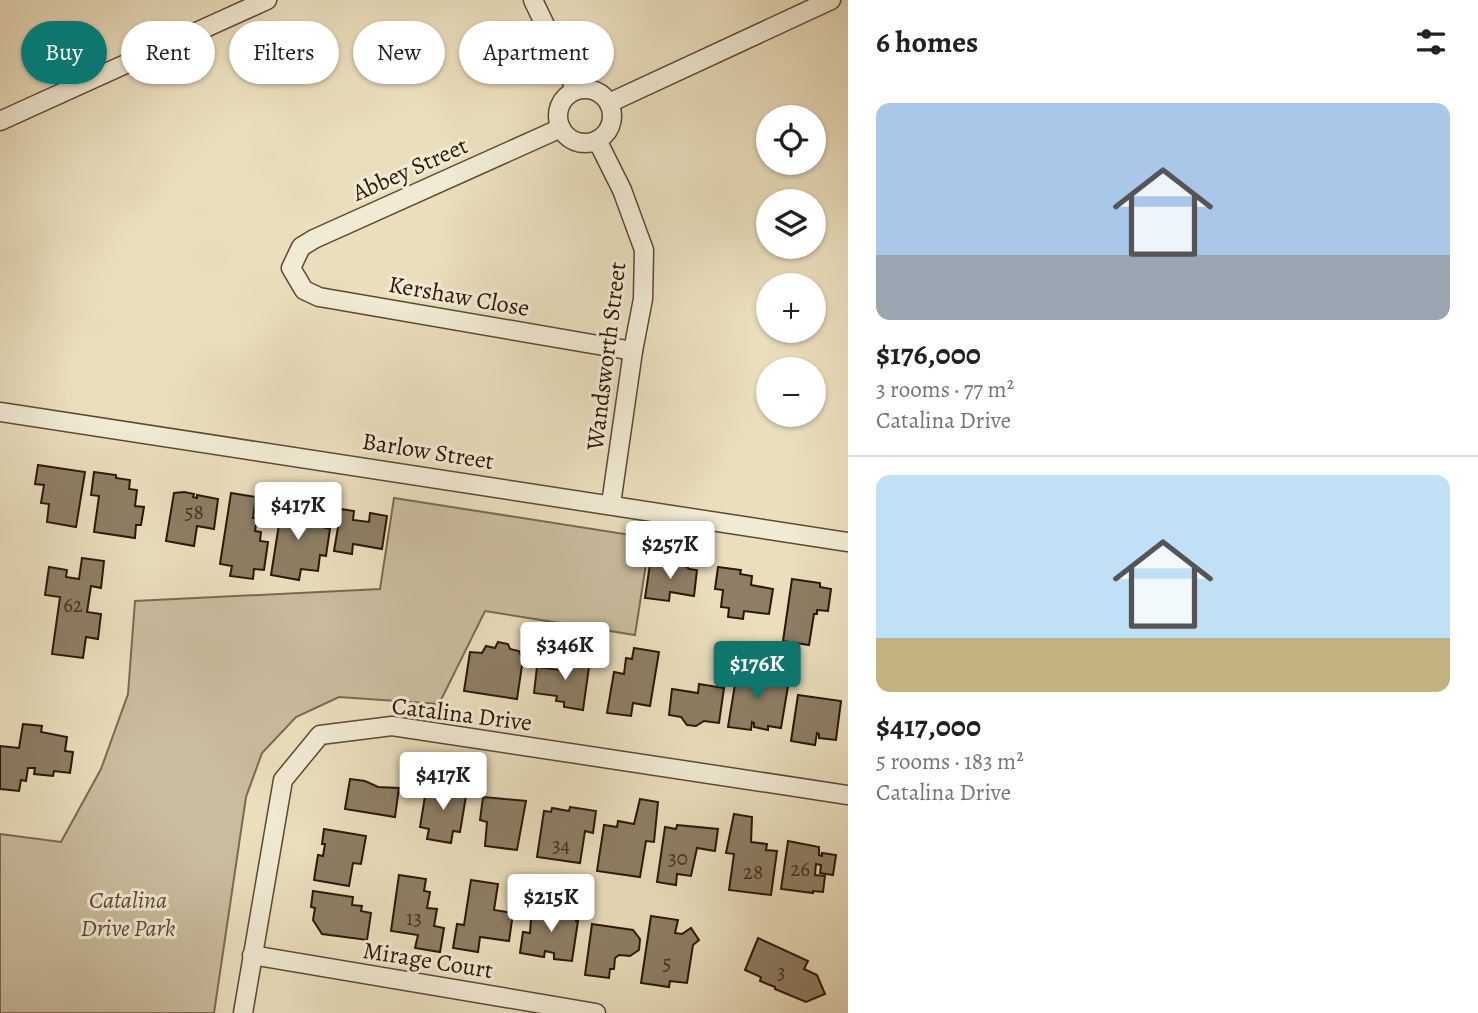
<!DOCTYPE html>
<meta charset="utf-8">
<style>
:root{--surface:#fff;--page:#f2f2f2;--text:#202124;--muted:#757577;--line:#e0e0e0;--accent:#0f766e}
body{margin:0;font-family:Alegreya,serif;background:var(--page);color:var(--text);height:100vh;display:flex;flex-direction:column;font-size:26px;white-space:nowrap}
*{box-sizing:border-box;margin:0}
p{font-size:23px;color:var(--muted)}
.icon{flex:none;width:38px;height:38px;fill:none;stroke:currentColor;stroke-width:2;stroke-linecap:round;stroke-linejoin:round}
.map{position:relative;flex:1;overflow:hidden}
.side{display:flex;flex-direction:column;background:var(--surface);width:630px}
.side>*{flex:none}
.hud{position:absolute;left:21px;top:21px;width:665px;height:63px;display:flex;gap:14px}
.buttons{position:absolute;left:756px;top:105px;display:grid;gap:14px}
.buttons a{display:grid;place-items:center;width:70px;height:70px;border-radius:50%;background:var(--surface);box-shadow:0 2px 5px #0004;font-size:35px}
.price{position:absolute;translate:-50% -60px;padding:0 16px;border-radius:7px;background:#fff;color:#222;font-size:23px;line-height:46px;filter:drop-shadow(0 2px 4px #0008)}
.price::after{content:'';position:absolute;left:50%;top:42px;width:21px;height:16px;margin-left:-10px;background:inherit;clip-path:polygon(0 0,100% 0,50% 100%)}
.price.current{background:var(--accent);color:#fff}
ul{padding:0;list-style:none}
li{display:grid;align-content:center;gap:14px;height:371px;padding:0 28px}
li+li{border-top:2px solid var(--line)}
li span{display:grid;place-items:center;height:217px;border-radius:14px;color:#555}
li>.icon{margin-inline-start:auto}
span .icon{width:126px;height:126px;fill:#fffc;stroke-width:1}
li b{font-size:30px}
h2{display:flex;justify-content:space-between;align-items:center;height:84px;padding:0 28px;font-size:30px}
.chip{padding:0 24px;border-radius:32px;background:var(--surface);box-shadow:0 2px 5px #0004;font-size:24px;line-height:63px}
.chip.current{background:var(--accent);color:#fff}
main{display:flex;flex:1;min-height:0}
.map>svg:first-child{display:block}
.green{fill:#cabc9e;stroke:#7a6a52;stroke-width:2}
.building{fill:#8e7e65;stroke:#2b1706;stroke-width:2}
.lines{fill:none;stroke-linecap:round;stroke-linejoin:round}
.minor-casing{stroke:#5b4934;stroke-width:21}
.minor{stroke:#f1ead4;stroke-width:18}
.labels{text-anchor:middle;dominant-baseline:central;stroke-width:6;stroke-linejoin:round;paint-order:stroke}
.number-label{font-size:21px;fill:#44311e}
.street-label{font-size:24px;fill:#2b1706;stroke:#f1ead4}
.park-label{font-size:24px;font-style:italic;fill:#5b4934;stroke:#f1ead4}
</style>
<main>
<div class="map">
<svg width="848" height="1013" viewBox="0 0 848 1013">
<rect width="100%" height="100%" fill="#eadebd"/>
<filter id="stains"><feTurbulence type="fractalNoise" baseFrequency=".00286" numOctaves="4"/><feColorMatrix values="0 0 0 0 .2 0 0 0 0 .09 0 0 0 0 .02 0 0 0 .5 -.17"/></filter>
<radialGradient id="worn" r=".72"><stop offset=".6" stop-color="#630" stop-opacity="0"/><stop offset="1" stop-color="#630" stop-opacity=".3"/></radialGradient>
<path class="green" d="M 394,498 L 650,538 L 635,635 L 485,611 L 439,704 L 339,697 L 296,717 L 262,753 L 246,797 L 214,1013 L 0,1013 L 0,834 L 61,842 L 101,769 L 128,694 L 135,601 L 380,589 Z"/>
<g class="building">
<path d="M 38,465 L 85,472 L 76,527 L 47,522 L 49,504 L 41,503 L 44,485 L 35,484 Z"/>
<path d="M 94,472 L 116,475 L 116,478 L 130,480 L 129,489 L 137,490 L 135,506 L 144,507 L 141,525 L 136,525 L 135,538 L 94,532 L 99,496 L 91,495 Z"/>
<path d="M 184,492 L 194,494 L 193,497 L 197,498 L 197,495 L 218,499 L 214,529 L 197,526 L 194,546 L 166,541 L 174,493 Z"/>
<path d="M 231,493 L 256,497 L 253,518 L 257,518 L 255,531 L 261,532 L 260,541 L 268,542 L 264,570 L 254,569 L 253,579 L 230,576 L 232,566 L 220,564 Z"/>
<path d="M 283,499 L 308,503 L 305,522 L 330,529 L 326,556 L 320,555 L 318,571 L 301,569 L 299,580 L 271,575 Z"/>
<path d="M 341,509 L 354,511 L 353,520 L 369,522 L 370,513 L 387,516 L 382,549 L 353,544 L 352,554 L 334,551 Z"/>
<path d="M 82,558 L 104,561 L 101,588 L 91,586 L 87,612 L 101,614 L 98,639 L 86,637 L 83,658 L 52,654 L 60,597 L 45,595 L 49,567 L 67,570 L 66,577 L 79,579 Z"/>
<path d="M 672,560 L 682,562 L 689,569 L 697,570 L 694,596 L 670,592 L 669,601 L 645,598 L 650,564 L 666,566 Z"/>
<path d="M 718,567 L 741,570 L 740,574 L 752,576 L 751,585 L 773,589 L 769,614 L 744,611 L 743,619 L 728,617 L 729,608 L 721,607 L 723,590 L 715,589 Z"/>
<path d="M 792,579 L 820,583 L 820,587 L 831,589 L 828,611 L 817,610 L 817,614 L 814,614 L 809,645 L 783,641 Z"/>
<path d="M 498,642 L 508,644 L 510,649 L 519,651 L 523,659 L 517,699 L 464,691 L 470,652 L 482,653 L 486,646 L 495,648 Z"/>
<path d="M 634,648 L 659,652 L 650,706 L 633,703 L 631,716 L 607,713 L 614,672 L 624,674 L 626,658 L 632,659 Z"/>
<path d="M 562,656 L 590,660 L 583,710 L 564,707 L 564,702 L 556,701 L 557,696 L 534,693 L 537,667 L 560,670 Z"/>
<path d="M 738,666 L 770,671 L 768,683 L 788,686 L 781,728 L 768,726 L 768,730 L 754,727 L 754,723 L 752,722 L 751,730 L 728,727 Z"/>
<path d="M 699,684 L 724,688 L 719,723 L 704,721 L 696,726 L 687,725 L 681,717 L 669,715 L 672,689 L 698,693 Z"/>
<path d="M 798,695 L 841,701 L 836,740 L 819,738 L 819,734 L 817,733 L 815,745 L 791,741 Z"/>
<path d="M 23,724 L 42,726 L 41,732 L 67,737 L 65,751 L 73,752 L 70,773 L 54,771 L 53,776 L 34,774 L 35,768 L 28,768 L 26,781 L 21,780 L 19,791 L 0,789 L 0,746 L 19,748 Z"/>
<path d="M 350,779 L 365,781 L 378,787 L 399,788 L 395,817 L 345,809 Z"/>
<path d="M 427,784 L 445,786 L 444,792 L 452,794 L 453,787 L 467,790 L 460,832 L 453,831 L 451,843 L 427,839 L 429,829 L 420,827 Z"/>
<path d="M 483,797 L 526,801 L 517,850 L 485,846 L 487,822 L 480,820 Z"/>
<path d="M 640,799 L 658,802 L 654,842 L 646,841 L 640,877 L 597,871 L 604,825 L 617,827 L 618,821 L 634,824 Z"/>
<path d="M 570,807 L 596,811 L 593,833 L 585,831 L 580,863 L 537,857 L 544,811 L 551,812 L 552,808 L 569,811 Z"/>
<path d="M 734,814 L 752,817 L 751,842 L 767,844 L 766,850 L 777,851 L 771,895 L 729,890 L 734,854 L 726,853 Z"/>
<path d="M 677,825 L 718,829 L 715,851 L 697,848 L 691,876 L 677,874 L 676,885 L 657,882 L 665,827 L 676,829 Z"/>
<path d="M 324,829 L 366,836 L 361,864 L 353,863 L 349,886 L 314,880 L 318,855 L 323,856 L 325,844 L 322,844 Z"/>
<path d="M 788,841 L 819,847 L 819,855 L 822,856 L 822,853 L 836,855 L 833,875 L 820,873 L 821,865 L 816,864 L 815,875 L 825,876 L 823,892 L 813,891 L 813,893 L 781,889 Z"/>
<path d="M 399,875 L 426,879 L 424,891 L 430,892 L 427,908 L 437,909 L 434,926 L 444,928 L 440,952 L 415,948 L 418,935 L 391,931 Z"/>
<path d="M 471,880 L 498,884 L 494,910 L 513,913 L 509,941 L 480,937 L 478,952 L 453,948 L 457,924 L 464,925 Z"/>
<path d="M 313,891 L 353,897 L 352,905 L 362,906 L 361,911 L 371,913 L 367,940 L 322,934 L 313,920 L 315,908 L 311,907 Z"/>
<path d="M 532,905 L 577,914 L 576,921 L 578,921 L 572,961 L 554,959 L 554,953 L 545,951 L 544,957 L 520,953 L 523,932 L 530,933 Z"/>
<path d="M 651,916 L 678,920 L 675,933 L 682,934 L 691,928 L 699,940 L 693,945 L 687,983 L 670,981 L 669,987 L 641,983 Z"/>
<path d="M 592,924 L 633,930 L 640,939 L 639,950 L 630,956 L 619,955 L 615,958 L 614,969 L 610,969 L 609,978 L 585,975 Z"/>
<path d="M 758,938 L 808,961 L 804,969 L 817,975 L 825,994 L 806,1002 L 775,989 L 775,987 L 760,981 L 761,977 L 745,970 Z"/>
</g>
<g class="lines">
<g class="minor-casing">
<g id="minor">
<path d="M 533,0 L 576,90"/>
<circle cx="585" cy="116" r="27"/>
<path d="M 609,103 L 831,0"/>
<path d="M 0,121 L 267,0"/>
<path d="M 561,128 L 314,239 L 301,247 L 291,268 L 304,290 L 319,297 L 633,351"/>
<path d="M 597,140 L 622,190 L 644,250 L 643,299 L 633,351 L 611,504"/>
<path d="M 0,412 L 848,542"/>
<path d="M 252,955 L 596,1013"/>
<path d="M 243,1013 L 283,780 L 320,735 L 392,726 L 848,795"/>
</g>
</g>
<use href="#minor" class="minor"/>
</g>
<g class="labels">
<g class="number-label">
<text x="194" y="512">58</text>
<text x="73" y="605">62</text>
<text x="561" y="845">34</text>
<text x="678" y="858">30</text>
<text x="800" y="869">26</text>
<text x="753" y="872">28</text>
<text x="414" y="918">13</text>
<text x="667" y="963">5</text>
<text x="781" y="972">3</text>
</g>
<g class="street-label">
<text transform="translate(410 169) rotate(-24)">Abbey Street</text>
<text transform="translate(459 296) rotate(10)">Kershaw Close</text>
<text transform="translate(606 356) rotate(-83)">Wandsworth Street</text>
<text transform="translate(428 451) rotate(9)">Barlow Street</text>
<text transform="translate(462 714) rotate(7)">Catalina Drive</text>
<text transform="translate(428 960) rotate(9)">Mirage Court</text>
</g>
<g class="park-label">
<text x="128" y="900">Catalina<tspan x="128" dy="28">Drive Park</tspan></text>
</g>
</g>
<rect width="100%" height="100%" filter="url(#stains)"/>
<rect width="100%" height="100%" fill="url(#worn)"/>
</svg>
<div class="buttons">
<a><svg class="icon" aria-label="locate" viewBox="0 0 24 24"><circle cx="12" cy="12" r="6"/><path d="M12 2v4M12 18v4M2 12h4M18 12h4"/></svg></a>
<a><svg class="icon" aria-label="layers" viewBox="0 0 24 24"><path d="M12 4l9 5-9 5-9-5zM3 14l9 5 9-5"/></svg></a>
<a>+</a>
<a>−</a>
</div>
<b class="price" style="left:298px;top:542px">$417K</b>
<b class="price" style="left:670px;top:581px">$257K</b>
<b class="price" style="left:565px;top:682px">$346K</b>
<b class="price current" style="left:757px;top:701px">$176K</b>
<b class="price" style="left:443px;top:812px">$417K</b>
<b class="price" style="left:551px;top:934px">$215K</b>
<div class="hud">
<a class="chip current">Buy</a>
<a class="chip">Rent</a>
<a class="chip">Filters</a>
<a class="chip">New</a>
<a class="chip">Apartment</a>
</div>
</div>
<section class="side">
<h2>6 homes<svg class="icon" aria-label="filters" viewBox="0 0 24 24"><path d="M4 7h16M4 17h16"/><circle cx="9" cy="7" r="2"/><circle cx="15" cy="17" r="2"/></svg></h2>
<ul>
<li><span style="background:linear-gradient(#a9c7e8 70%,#9aa5b1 0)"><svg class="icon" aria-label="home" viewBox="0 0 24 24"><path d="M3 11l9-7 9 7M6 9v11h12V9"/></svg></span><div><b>$176,000</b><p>3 rooms · 77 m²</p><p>Catalina Drive</p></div></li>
<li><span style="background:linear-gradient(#bfe0f5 75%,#c2b280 0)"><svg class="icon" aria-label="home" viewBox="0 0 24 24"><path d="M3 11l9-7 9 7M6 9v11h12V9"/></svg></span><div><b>$417,000</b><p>5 rooms · 183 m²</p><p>Catalina Drive</p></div></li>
</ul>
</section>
</main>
